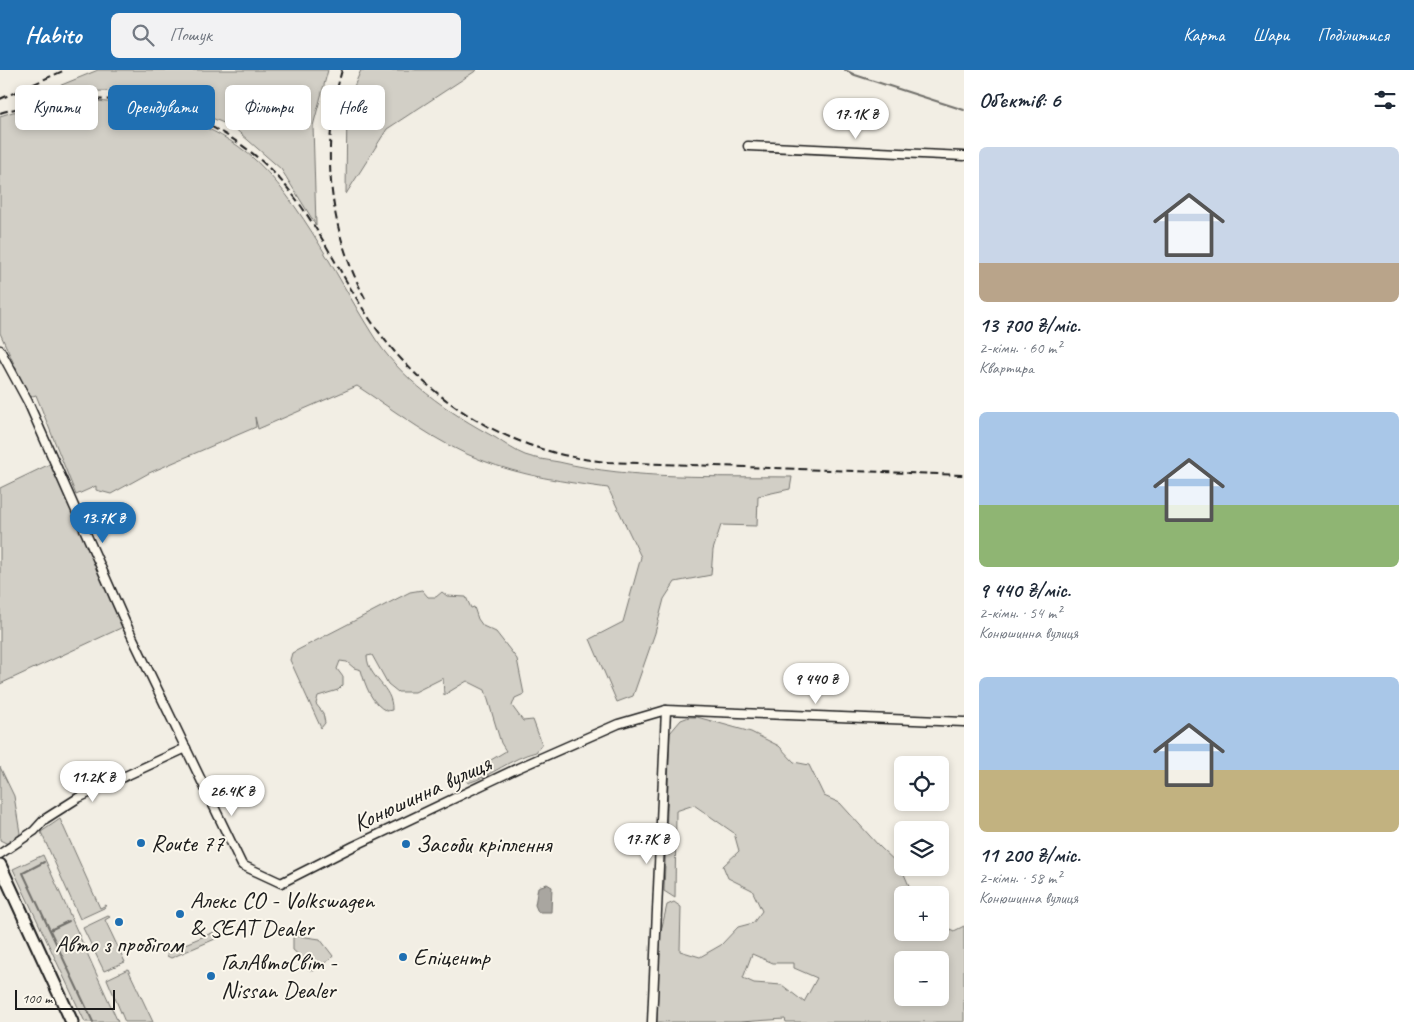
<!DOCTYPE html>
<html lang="uk">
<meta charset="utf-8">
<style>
:root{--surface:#fff;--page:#f2f2f3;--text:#1f2937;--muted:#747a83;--accent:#1f6fb2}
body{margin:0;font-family:Caveat,sans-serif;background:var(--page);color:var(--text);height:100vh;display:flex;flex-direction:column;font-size:19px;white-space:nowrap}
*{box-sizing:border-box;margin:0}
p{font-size:16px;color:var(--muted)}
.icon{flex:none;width:28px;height:28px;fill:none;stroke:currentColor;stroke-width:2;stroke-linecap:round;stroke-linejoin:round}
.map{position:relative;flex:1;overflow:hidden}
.sheet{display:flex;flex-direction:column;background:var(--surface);width:450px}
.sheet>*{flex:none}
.hud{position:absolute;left:15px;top:15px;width:475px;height:45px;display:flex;gap:10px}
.fabs{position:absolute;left:894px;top:686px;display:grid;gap:10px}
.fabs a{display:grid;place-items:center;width:55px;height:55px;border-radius:8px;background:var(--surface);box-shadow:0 2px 8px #0003;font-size:25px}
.scale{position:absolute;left:15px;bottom:12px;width:100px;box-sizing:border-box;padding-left:5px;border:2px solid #1c1c1c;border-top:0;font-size:14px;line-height:18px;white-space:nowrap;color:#1c1c1c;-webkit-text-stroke:4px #fbf7ec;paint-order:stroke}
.price{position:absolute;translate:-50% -42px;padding:0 11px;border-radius:18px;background:#fff;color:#222;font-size:16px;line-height:32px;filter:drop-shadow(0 1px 2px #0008)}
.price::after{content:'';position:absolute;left:50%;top:30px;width:15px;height:11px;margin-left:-8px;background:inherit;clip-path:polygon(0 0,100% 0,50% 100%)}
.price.on{background:var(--accent);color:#fff}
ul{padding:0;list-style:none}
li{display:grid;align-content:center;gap:10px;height:265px;padding:0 15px}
li span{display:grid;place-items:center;height:155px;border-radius:8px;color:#555}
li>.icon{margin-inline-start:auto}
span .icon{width:90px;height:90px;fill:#fffc;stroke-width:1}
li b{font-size:21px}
h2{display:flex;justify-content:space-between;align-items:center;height:60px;padding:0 15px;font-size:21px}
.tag{padding:0 18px;border-radius:8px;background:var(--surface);box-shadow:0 2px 8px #0003;font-size:18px;line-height:45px}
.tag.on{background:var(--accent);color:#fff}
header{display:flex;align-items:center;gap:30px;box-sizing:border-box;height:70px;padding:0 25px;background:var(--accent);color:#fff}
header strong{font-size:24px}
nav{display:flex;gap:28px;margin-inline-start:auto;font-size:18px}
.search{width:350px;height:45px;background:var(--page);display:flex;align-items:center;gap:12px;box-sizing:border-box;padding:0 18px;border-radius:8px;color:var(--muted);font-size:19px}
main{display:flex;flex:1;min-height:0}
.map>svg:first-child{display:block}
.green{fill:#d2cfc6;stroke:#777671;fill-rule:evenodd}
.water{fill:#a9a6a0;stroke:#716f6b}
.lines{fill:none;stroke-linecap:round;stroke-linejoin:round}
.stream{stroke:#716f6b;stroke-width:2}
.minor-casing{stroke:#1c1c1c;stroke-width:11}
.highway-casing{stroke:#1c1c1c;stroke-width:15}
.minor{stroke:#fbf7ec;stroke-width:8}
.highway{stroke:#fbf7ec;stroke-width:11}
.rail{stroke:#1c1c1c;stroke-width:2;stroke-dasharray:8 4;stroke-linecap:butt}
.poi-dot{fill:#1f6fb2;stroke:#fbf7ec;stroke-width:2}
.labels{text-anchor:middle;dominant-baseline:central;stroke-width:4;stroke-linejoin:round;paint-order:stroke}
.street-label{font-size:24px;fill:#1c1c1c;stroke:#fbf7ec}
.poi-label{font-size:24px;fill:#1c1c1c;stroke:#fbf7ec;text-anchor:start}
</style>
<header>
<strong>Habito</strong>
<div class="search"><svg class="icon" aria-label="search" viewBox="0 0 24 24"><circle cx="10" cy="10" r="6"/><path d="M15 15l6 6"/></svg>Пошук</div>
<nav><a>Карта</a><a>Шари</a><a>Поділитися</a></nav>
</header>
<main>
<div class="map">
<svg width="964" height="952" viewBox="0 0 964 952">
<rect width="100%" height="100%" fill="#f2eee4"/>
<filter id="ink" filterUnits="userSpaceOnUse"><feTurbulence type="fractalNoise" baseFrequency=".02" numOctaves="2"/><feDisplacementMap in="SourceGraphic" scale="10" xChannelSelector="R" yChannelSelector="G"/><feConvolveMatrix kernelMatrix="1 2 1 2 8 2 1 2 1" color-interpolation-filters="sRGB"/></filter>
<g filter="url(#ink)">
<g class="green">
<path d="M 98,0 L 328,0 L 313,56 L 316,155 L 281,99 L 233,57 L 167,29 L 104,21 L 42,23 Z"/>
<path d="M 361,0 L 477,0 L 387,59 L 346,124 L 347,33 Z"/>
<path d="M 98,31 C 150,37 194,46 238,76 C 294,115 335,205 371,262 C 400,310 448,342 496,368 C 505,374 515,381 525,385 C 536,389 548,390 559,392 C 634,410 714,406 792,407 L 790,419 L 758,426 L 757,456 L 721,455 L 713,480 L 711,505 L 675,512 L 664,529 L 655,563 L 633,626 L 617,632 L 590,569 L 623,552 L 641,487 L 608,418 C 565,412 522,406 481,390 C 436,373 397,342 357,316 L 258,359 L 255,347 L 256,357 L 149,403 L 111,424 L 96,420 L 96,416 L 76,425 L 36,325 L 29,327 L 0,263 L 0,46 L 13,42 Z"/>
<path d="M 52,393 L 123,557 L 0,614 L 0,418 Z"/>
<path d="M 422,520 L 428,527 L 436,527 L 442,522 L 447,526 L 466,527 L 471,538 L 474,537 L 478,549 L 483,556 L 496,562 L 517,589 L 524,624 L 515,628 L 512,636 L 523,651 L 533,650 L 542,674 L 536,682 C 511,688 492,706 468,713 L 464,706 L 506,681 L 501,673 L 485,620 L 467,611 L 444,625 L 443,608 L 415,622 L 398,622 L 388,614 L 372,585 L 367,586 C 368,609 393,616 392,640 L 387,641 C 372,635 365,615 361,600 L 354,598 L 347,592 L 340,591 L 337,599 L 343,607 L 343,615 L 338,620 L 318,626 L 316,634 L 323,643 L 325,653 L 321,658 L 290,590 L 292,583 L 410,522 Z"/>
<path d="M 689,647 L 697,647 L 751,662 L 779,676 L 794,692 L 809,695 L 824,726 L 840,733 L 879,776 L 901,797 L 913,825 L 902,825 L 902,862 L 940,862 L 940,854 L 954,861 L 964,856 L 964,952 L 786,952 L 785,949 L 740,952 L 657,952 L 659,870 L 667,835 L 674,832 L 681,837 L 680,881 L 700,887 L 721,875 L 738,857 L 753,853 L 762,841 L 752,820 L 728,808 L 723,796 L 739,781 L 734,763 L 694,735 L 676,741 L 675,828 L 664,821 L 670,663 L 681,650 ZM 752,884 L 773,893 L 794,893 L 794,898 L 817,908 L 804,932 L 782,915 L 754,913 L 743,908 ZM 902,890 L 940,890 L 940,928 L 902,928 Z"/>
<path d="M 0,697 L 14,726 L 20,763 L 16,771 L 8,774 L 0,770 Z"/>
<path d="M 60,749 L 100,838 L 106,835 L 104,838 L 80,849 L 41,762 Z"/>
<path d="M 43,785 L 118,952 L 85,952 L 13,799 Z"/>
<path d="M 108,846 L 110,847 L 105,850 L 125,892 L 104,901 L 83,858 Z"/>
<path d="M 219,860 L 222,866 L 171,888 L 167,886 L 168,881 Z"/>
<path d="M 299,866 L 320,869 L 333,886 C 328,893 320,894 313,901 C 301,898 302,886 293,880 L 293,867 Z"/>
<path d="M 128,899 L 153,952 L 125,952 L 107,909 Z"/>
</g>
<path class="water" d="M 547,814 L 552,817 L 551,842 L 538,842 L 535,835 L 538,817 Z"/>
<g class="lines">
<g class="stream">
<path d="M 845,0 L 855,5 L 964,40"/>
<path d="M 44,792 L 23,803 L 93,952"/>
<path d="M 50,860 L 69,851"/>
</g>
<g class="minor-casing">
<g id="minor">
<path d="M 748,76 L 964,86"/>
<path d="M 0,280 L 28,332 L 126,554 L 242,795 L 281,813 L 354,776 L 518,698 L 618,654 L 666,640 L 964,652"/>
<path d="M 0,784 L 34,761 L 45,749 L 78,728 L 186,678"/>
<path d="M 652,952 L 666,640"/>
</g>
</g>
<g class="highway-casing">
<path id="highway" d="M 0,795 L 72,952"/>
</g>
<use href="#minor" class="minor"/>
<use href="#highway" class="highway"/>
<g class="rail">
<path d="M 342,0 C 320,77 328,159 366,230"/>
<path d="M 0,29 L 65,0"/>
<path d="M 0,43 C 112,10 229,35 299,133 C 333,181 355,236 394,281 C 448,344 524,385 608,392 L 964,405"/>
</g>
</g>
</g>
<g class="poi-dot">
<circle cx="141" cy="773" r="5"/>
<circle cx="406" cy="774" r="5"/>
<circle cx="180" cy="844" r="5"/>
<circle cx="119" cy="852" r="5"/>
<circle cx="403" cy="887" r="5"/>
<circle cx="211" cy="906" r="5"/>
</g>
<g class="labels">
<g class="street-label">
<text transform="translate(422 723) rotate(-25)">Конюшинна вулиця</text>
</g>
<g class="poi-label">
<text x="151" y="773">Route 77</text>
<text x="416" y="774">Засоби кріплення</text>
<text x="190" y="830">Алекс CO - Volkswagen<tspan x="190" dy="28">&amp; SEAT Dealer</tspan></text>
<text x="119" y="874" text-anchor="middle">Авто з пробігом</text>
<text x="413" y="887">Епіцентр</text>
<text x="221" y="892">ГалАвтоСвіт -<tspan x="221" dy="28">Nissan Dealer</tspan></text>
</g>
</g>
</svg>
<div class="fabs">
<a><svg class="icon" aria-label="locate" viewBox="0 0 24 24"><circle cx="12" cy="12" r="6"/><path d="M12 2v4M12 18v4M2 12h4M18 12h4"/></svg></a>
<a><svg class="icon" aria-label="layers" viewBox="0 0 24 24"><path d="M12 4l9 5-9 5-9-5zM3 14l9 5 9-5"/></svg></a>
<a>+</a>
<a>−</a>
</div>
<div class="scale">100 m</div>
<b class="price" style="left:856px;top:70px">17.1K ₴</b>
<b class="price on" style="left:103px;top:474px">13.7K ₴</b>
<b class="price" style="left:816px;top:635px">9 440 ₴</b>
<b class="price" style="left:93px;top:733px">11.2K ₴</b>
<b class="price" style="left:232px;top:747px">26.4K ₴</b>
<b class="price" style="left:647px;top:795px">17.7K ₴</b>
<div class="hud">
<a class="tag">Купити</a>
<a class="tag on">Орендувати</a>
<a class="tag">Фільтри</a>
<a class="tag">Нове</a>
</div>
</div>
<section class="sheet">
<h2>Об’єктів: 6<svg class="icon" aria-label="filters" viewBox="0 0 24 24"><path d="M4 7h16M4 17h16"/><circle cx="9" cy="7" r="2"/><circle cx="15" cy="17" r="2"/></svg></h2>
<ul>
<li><span style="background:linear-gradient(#c9d6e8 75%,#b9a48a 0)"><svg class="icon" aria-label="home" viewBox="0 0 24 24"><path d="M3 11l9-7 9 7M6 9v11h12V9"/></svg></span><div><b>13 700 ₴/міс.</b><p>2-кімн. · 60 m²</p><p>Квартира</p></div></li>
<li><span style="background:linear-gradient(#a9c7e8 60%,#8fb573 0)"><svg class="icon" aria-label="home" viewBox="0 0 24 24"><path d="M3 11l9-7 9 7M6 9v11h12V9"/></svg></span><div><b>9 440 ₴/міс.</b><p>2-кімн. · 54 m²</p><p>Конюшинна вулиця</p></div></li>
<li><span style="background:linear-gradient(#a9c7e8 60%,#c2b280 0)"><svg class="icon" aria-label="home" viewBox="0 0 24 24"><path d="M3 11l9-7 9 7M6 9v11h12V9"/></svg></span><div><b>11 200 ₴/міс.</b><p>2-кімн. · 58 m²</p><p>Конюшинна вулиця</p></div></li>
</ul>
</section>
</main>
